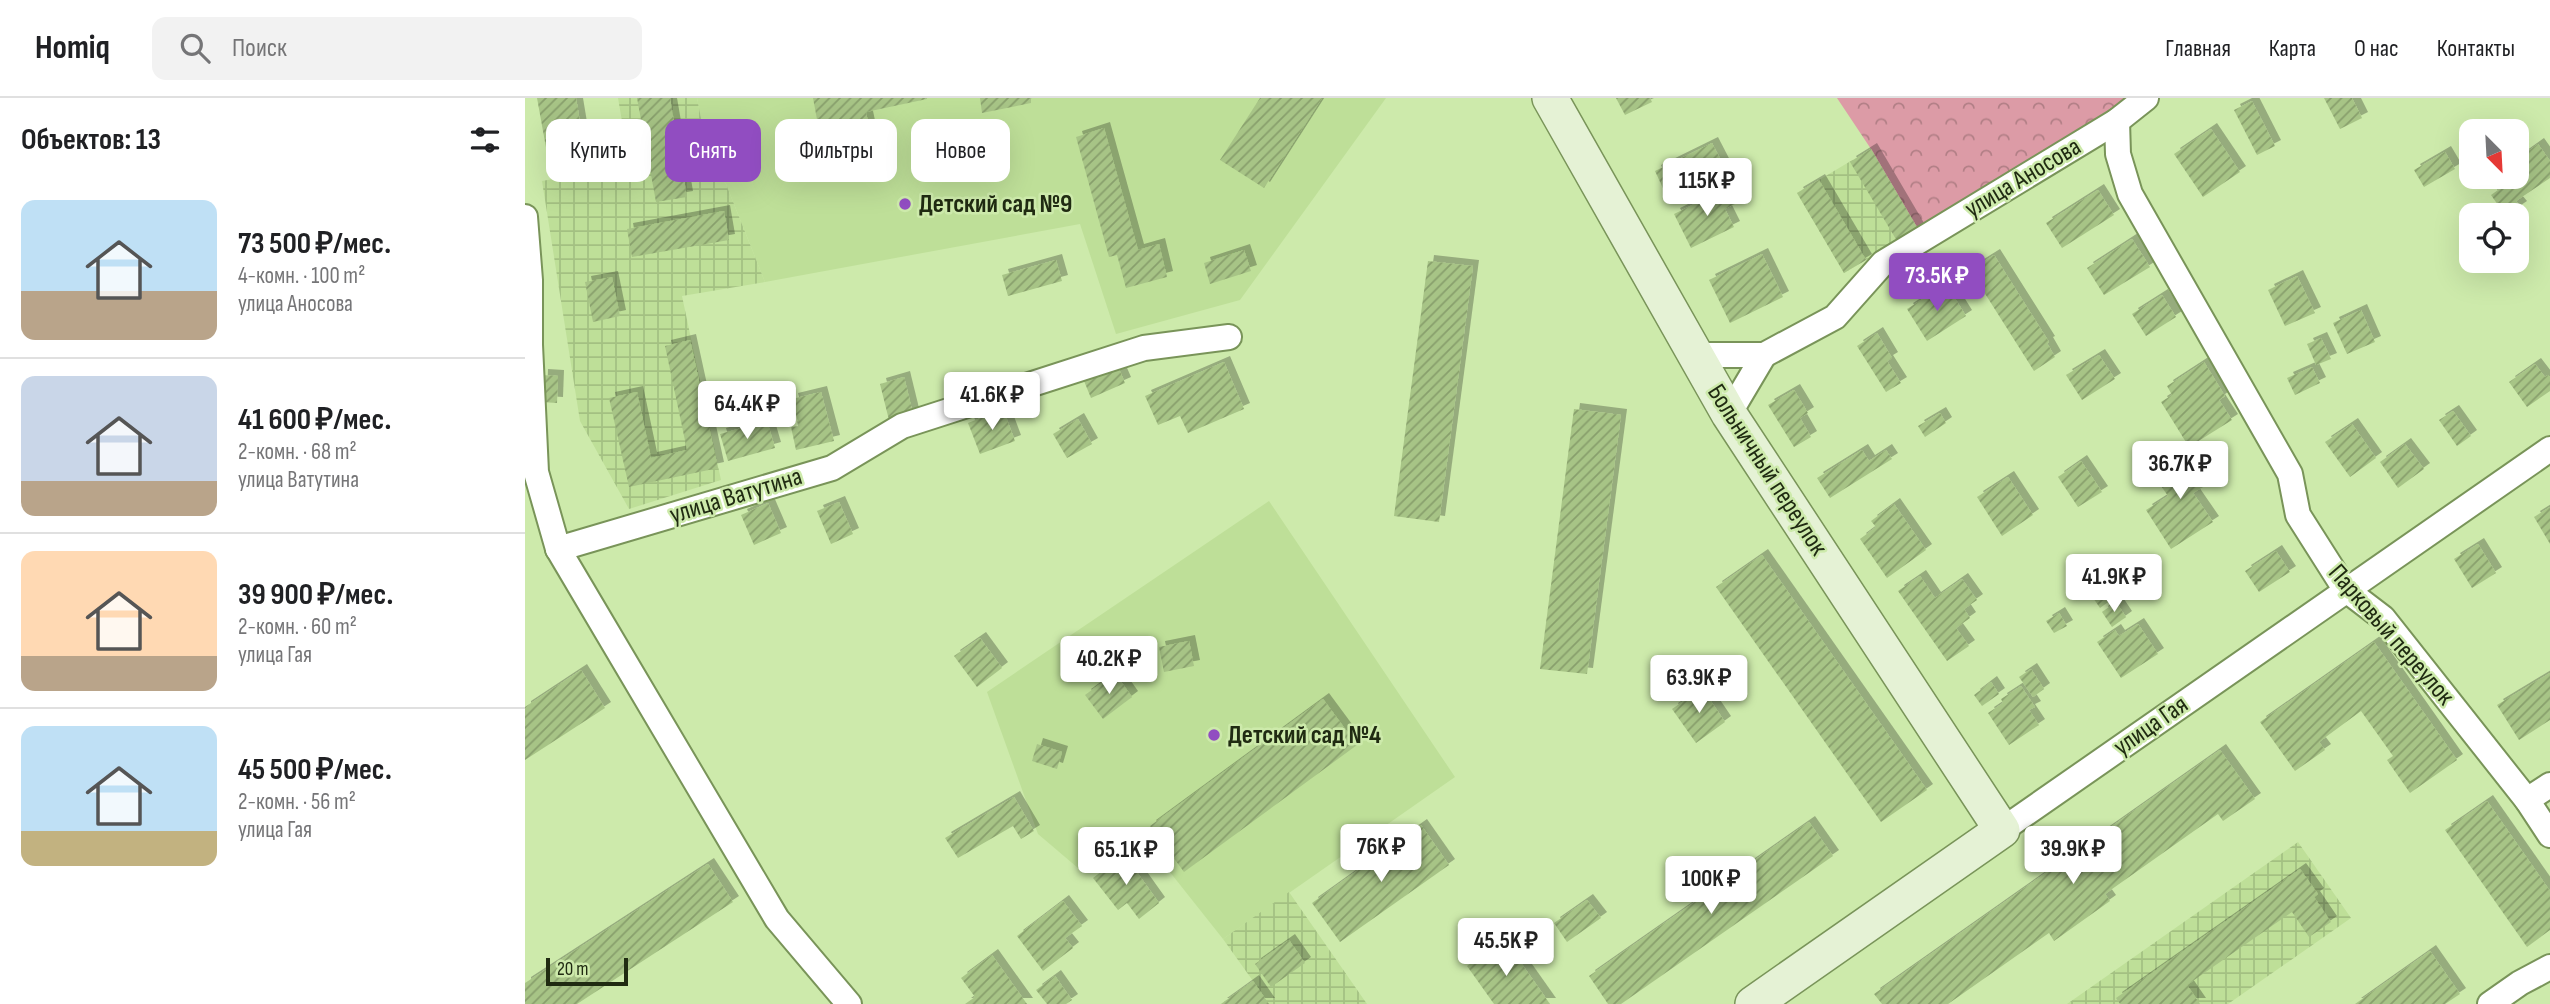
<!DOCTYPE html>
<html lang="ru">
<meta charset="utf-8">
<style>
:root{--surface:#fff;--page:#f2f2f2;--text:#202124;--muted:#757577;--line:#e0e0e0;--accent:#914dc1}
body{margin:0;font-family:"Sofia Sans Condensed",sans-serif;background:var(--page);color:var(--text);height:100vh;display:flex;flex-direction:column;font-size:26px;white-space:nowrap}
*{box-sizing:border-box;margin:0}
p{font-size:23px;color:var(--muted)}
.icon{flex:none;width:38px;height:38px;fill:none;stroke:currentColor;stroke-width:2;stroke-linecap:round;stroke-linejoin:round}
.map{position:relative;flex:1;overflow:hidden}
.sheet{display:flex;flex-direction:column;background:var(--surface);width:525px}
.sheet>*{flex:none}
.top-card{position:absolute;left:21px;top:21px;width:665px;height:63px;display:flex;gap:14px}
.needle{width:46px;rotate:156deg}
.fabs{position:absolute;left:1934px;top:21px;display:grid;gap:14px}
.fabs a{display:grid;place-items:center;width:70px;height:70px;border-radius:14px;background:var(--surface);box-shadow:0 7px 28px #0002;font-size:35px}
.scale{position:absolute;left:21px;bottom:18px;width:82px;box-sizing:border-box;padding-left:7px;border:4px solid #202b12;border-top:0;font-size:19px;line-height:24px;white-space:nowrap;color:#202b12;-webkit-text-stroke:5px #cdeaab;paint-order:stroke}
.price{position:absolute;translate:-50% -60px;padding:0 16px;border-radius:7px;background:#fff;color:#222;font-size:23px;line-height:46px;filter:drop-shadow(0 2px 4px #0008)}
.price::after{content:'';position:absolute;left:50%;top:42px;width:21px;height:16px;margin-left:-10px;background:inherit;clip-path:polygon(0 0,100% 0,50% 100%)}
.price.on{background:var(--accent);color:#fff}
ul{padding:0;list-style:none}
li{display:flex;align-items:center;gap:21px;height:175px;padding:0 21px}
li+li{border-top:2px solid var(--line)}
li span{display:grid;place-items:center;flex:none;width:196px;height:140px;border-radius:14px;color:#555}
li>.icon{margin-inline-start:auto}
span .icon{width:84px;height:84px;fill:#fffc;stroke-width:1}
li b{font-size:30px}
h2{display:flex;justify-content:space-between;align-items:center;height:84px;padding:0 21px;font-size:30px}
.pill{padding:0 24px;border-radius:14px;background:var(--surface);box-shadow:0 7px 28px #0002;font-size:24px;line-height:63px}
.pill.on{background:var(--accent);color:#fff}
header{display:flex;align-items:center;gap:42px;box-sizing:border-box;height:98px;padding:0 35px;background:var(--surface);border-bottom:2px solid var(--line)}
header strong{font-size:33px}
nav{display:flex;gap:38px;margin-inline-start:auto;font-size:24px}
.search{width:490px;height:63px;background:var(--page);display:flex;align-items:center;gap:18px;box-sizing:border-box;padding:0 24px;border-radius:14px;color:var(--muted);font-size:26px}
main{display:flex;flex:1;min-height:0}
.map>svg:first-child{display:block}
.built{fill:#bedf98}
.industrial{fill:url(#industrial-grid)}
.park{fill:url(#park-crowns)}
.building{fill:url(#building-hatch);filter:url(#shadow)}
.lines{fill:none;stroke-linecap:round;stroke-linejoin:round}
.street-casing{stroke:#799459;stroke-width:28}
.secondary-casing{stroke:#799459;stroke-width:38}
.street{stroke:#fff;stroke-width:24}
.secondary{stroke:#e5f2d5;stroke-width:35}
.poi-dot{fill:#914dc1;stroke:#cdeaab;stroke-width:2.5}
.labels{text-anchor:middle;dominant-baseline:central;stroke-width:5;stroke-linejoin:round;paint-order:stroke}
.street-label{font-size:26px;fill:#202b12;stroke:#cdeaab}
.poi-label{font-size:26px;font-weight:bold;fill:#202b12;stroke:#cdeaab;text-anchor:start}
</style>
<header>
<strong>Homiq</strong>
<div class="search"><svg class="icon" aria-label="search" viewBox="0 0 24 24"><circle cx="10" cy="10" r="6"/><path d="M15 15l6 6"/></svg>Поиск</div>
<nav><a>Главная</a><a>Карта</a><a>О нас</a><a>Контакты</a></nav>
</header>
<main>
<section class="sheet">
<h2>Объектов: 13<svg class="icon" aria-label="filters" viewBox="0 0 24 24"><path d="M4 7h16M4 17h16"/><circle cx="9" cy="7" r="2"/><circle cx="15" cy="17" r="2"/></svg></h2>
<ul>
<li><span style="background:linear-gradient(#bfe0f5 65%,#b9a48a 0)"><svg class="icon" aria-label="home" viewBox="0 0 24 24"><path d="M3 11l9-7 9 7M6 9v11h12V9"/></svg></span><div><b>73 500 ₽/мес.</b><p>4-комн. · 100 m²</p><p>улица Аносова</p></div></li>
<li><span style="background:linear-gradient(#c9d6e8 75%,#b9a48a 0)"><svg class="icon" aria-label="home" viewBox="0 0 24 24"><path d="M3 11l9-7 9 7M6 9v11h12V9"/></svg></span><div><b>41 600 ₽/мес.</b><p>2-комн. · 68 m²</p><p>улица Ватутина</p></div></li>
<li><span style="background:linear-gradient(#ffd9b3 75%,#b9a48a 0)"><svg class="icon" aria-label="home" viewBox="0 0 24 24"><path d="M3 11l9-7 9 7M6 9v11h12V9"/></svg></span><div><b>39 900 ₽/мес.</b><p>2-комн. · 60 m²</p><p>улица Гая</p></div></li>
<li><span style="background:linear-gradient(#bfe0f5 75%,#c2b280 0)"><svg class="icon" aria-label="home" viewBox="0 0 24 24"><path d="M3 11l9-7 9 7M6 9v11h12V9"/></svg></span><div><b>45 500 ₽/мес.</b><p>2-комн. · 56 m²</p><p>улица Гая</p></div></li>
</ul>
</section>
<div class="map">
<svg width="2025" height="906" viewBox="0 0 2025 906">
<defs>
<pattern id="industrial-grid" width="8" height="8" patternUnits="userSpaceOnUse" patternTransform="scale(1.75)"><rect width="8" height="8" fill="#bedf98"/><path d="M0 4h8M4 0v8" fill="none" stroke="#a3c082"/></pattern>
<pattern id="park-crowns" width="20" height="18" patternUnits="userSpaceOnUse" patternTransform="scale(1.75)"><rect width="20" height="18" fill="#dc9ba6"/><path d="M2 6a3 3 0 1 1 6 0M12 15a3 3 0 1 1 6 0" fill="none" stroke="#b27f86"/></pattern>
<pattern id="building-hatch" width="6" height="6" patternUnits="userSpaceOnUse" patternTransform="scale(1.75)"><rect width="6" height="6" fill="#a7c486"/><path d="M-1 1l2-2M0 6l6-6M5 7l2-2" fill="none" stroke="#889f6c"/></pattern>
<filter id="shadow"><feDropShadow dx="6" dy="-6" stdDeviation="0" flood-color="#0004"/></filter>
</defs>
<rect width="100%" height="100%" fill="#cdeaab"/>
<g class="built">
<path d="M 172,0 L 861,0 L 715,202 L 591,236 L 555,126 L 240,184 L 201,86 L 185,65 Z"/>
<path d="M 744,403 L 930,679 L 698,841 L 610,730 L 553,770 L 513,736 L 462,594 Z"/>
</g>
<g class="industrial">
<path d="M 93,0 L 172,0 L 185,65 L 201,86 L 240,184 L 157,198 L 196,382 L 104,411 L 55,323 L 17,83 L 89,70 L 102,52 Z"/>
<path d="M 1346,51 L 1393,131 L 1319,175 L 1272,95 Z"/>
<path d="M 1773,744 L 1826,820 L 1703,906 L 1542,906 Z"/>
<path d="M 764,794 L 842,906 L 696,906 L 728,883 L 698,841 Z"/>
</g>
<path class="park" d="M 1312,0 L 1603,0 L 1393,131 L 1346,51 Z"/>
<g class="building">
<path d="M 12,0 L 51,0 L 59,48 L 22,55 Z"/>
<path d="M 112,0 L 145,0 L 162,99 L 131,104 Z"/>
<path d="M 288,0 L 402,0 L 402,1 L 341,14 L 346,38 L 297,48 Z"/>
<path d="M 455,0 L 506,0 L 506,5 L 457,15 Z"/>
<path d="M 735,0 L 797,0 L 739,90 L 695,62 Z"/>
<path d="M 1091,0 L 1125,0 L 1127,4 L 1100,17 Z"/>
<path d="M 1799,0 L 1827,0 L 1837,20 L 1815,31 Z"/>
<path d="M 1727,3 L 1750,48 L 1732,57 L 1709,12 Z"/>
<path d="M 579,30 L 613,152 L 634,146 L 642,179 L 601,190 L 592,157 L 584,159 L 551,39 Z"/>
<path d="M 1686,31 L 1715,74 L 1678,99 L 1649,56 Z"/>
<path d="M 1187,45 L 1201,72 L 1143,101 L 1130,73 Z"/>
<path d="M 2013,46 L 2025,63 L 2025,80 L 1991,103 L 1996,109 L 1984,117 L 1980,117 L 1966,97 L 1980,87 L 1974,79 L 1992,79 L 1992,61 Z"/>
<path d="M 1346,51 L 1393,131 L 1372,143 L 1325,64 Z"/>
<path d="M 1920,54 L 1930,71 L 1899,89 L 1889,72 Z"/>
<path d="M 1294,82 L 1341,162 L 1319,175 L 1272,95 Z"/>
<path d="M 1204,89 L 1212,105 L 1200,111 L 1209,129 L 1166,150 L 1149,116 Z"/>
<path d="M 1573,92 L 1589,117 L 1537,150 L 1521,125 Z"/>
<path d="M 199,113 L 204,142 L 107,159 L 102,131 Z"/>
<path d="M 1607,141 L 1625,169 L 1579,197 L 1562,170 Z"/>
<path d="M 719,152 L 726,173 L 685,186 L 679,165 Z"/>
<path d="M 1237,156 L 1258,199 L 1205,225 L 1184,182 Z"/>
<path d="M 1469,157 L 1524,244 L 1522,245 L 1530,259 L 1509,273 L 1445,172 Z"/>
<path d="M 531,162 L 537,183 L 483,198 L 477,177 Z"/>
<path d="M 903,163 L 948,168 L 914,424 L 869,418 Z"/>
<path d="M 1772,178 L 1790,215 L 1760,228 L 1743,192 Z"/>
<path d="M 87,179 L 95,218 L 68,224 L 60,184 Z"/>
<path d="M 1421,186 L 1441,218 L 1402,243 L 1382,211 Z"/>
<path d="M 1637,197 L 1651,219 L 1621,238 L 1607,216 Z"/>
<path d="M 1836,212 L 1850,244 L 1822,256 L 1808,225 Z"/>
<path d="M 1352,235 L 1367,260 L 1362,263 L 1376,285 L 1361,294 L 1332,248 Z"/>
<path d="M 1796,240 L 1806,261 L 1791,267 L 1782,246 Z"/>
<path d="M 165,242 L 193,370 L 104,389 L 84,300 L 112,294 L 126,360 L 162,352 L 140,248 Z"/>
<path d="M 1574,257 L 1590,281 L 1557,302 L 1541,277 Z"/>
<path d="M 699,264 L 719,311 L 663,335 L 655,318 L 633,327 L 620,298 Z"/>
<path d="M 1679,264 L 1700,298 L 1694,302 L 1707,322 L 1664,349 L 1636,304 L 1647,297 L 1642,288 Z"/>
<path d="M 2010,266 L 2020,279 L 2023,277 L 2025,279 L 2025,293 L 2002,309 L 1984,284 Z"/>
<path d="M 593,269 L 600,285 L 566,300 L 559,283 Z"/>
<path d="M 1787,269 L 1795,285 L 1770,297 L 1762,280 Z"/>
<path d="M 17,277 L 33,278 L 32,305 L 16,304 Z"/>
<path d="M 379,279 L 388,316 L 364,322 L 355,286 Z"/>
<path d="M 1269,292 L 1283,315 L 1275,320 L 1286,339 L 1269,349 L 1243,307 Z"/>
<path d="M 296,294 L 309,343 L 271,352 L 266,329 L 274,328 L 267,301 Z"/>
<path d="M 478,311 L 490,343 L 455,356 L 443,325 Z"/>
<path d="M 1049,311 L 1096,317 L 1062,576 L 1015,571 Z"/>
<path d="M 1928,313 L 1946,338 L 1932,348 L 1914,322 Z"/>
<path d="M 1415,315 L 1421,325 L 1400,339 L 1393,328 Z"/>
<path d="M 553,321 L 567,346 L 542,360 L 528,336 Z"/>
<path d="M 242,323 L 250,350 L 203,363 L 195,336 Z"/>
<path d="M 1827,326 L 1851,360 L 1825,379 L 1800,344 Z"/>
<path d="M 1880,346 L 1899,371 L 1873,390 L 1855,364 Z"/>
<path d="M 1337,352 L 1344,363 L 1361,352 L 1367,361 L 1305,400 L 1292,380 Z"/>
<path d="M 1661,353 L 1683,386 L 1668,395 L 1688,424 L 1646,451 L 1621,412 L 1643,398 L 1627,375 Z"/>
<path d="M 1556,363 L 1577,394 L 1553,409 L 1533,379 Z"/>
<path d="M 1483,379 L 1508,417 L 1477,438 L 1452,399 Z"/>
<path d="M 314,404 L 328,436 L 306,446 L 292,413 Z"/>
<path d="M 243,405 L 256,435 L 229,447 L 216,417 Z"/>
<path d="M 1369,406 L 1401,452 L 1362,480 L 1335,441 L 1351,429 L 1346,423 Z"/>
<path d="M 2025,409 L 2025,446 L 2009,419 Z"/>
<path d="M 1953,446 L 1971,475 L 1947,490 L 1929,461 Z"/>
<path d="M 1751,453 L 1765,474 L 1734,494 L 1720,473 Z"/>
<path d="M 1237,457 L 1402,692 L 1356,724 L 1191,489 Z"/>
<path d="M 1395,478 L 1410,500 L 1437,481 L 1452,502 L 1439,511 L 1445,520 L 1431,530 L 1444,548 L 1422,563 L 1373,493 Z"/>
<path d="M 1576,486 L 1586,502 L 1575,510 L 1564,494 Z"/>
<path d="M 1591,504 L 1601,519 L 1587,529 L 1577,514 Z"/>
<path d="M 1534,515 L 1542,528 L 1529,535 L 1521,523 Z"/>
<path d="M 1613,526 L 1633,556 L 1596,580 L 1572,544 L 1590,532 L 1594,538 Z"/>
<path d="M 455,540 L 477,570 L 452,589 L 429,558 Z"/>
<path d="M 664,543 L 669,568 L 639,574 L 634,549 Z"/>
<path d="M 1849,544 L 1932,662 L 1885,695 L 1862,662 L 1868,658 L 1836,613 L 1794,644 L 1800,652 L 1770,673 L 1735,624 Z"/>
<path d="M 1506,571 L 1519,591 L 1508,599 L 1494,579 Z"/>
<path d="M 56,572 L 80,610 L 0,662 L 0,609 Z"/>
<path d="M 590,575 L 607,599 L 578,621 L 560,597 Z"/>
<path d="M 2025,575 L 2025,622 L 1994,642 L 1972,607 Z"/>
<path d="M 1466,584 L 1474,596 L 1457,608 L 1449,597 Z"/>
<path d="M 1496,588 L 1510,609 L 1504,612 L 1514,627 L 1484,647 L 1463,615 L 1478,605 L 1476,601 Z"/>
<path d="M 1177,590 L 1200,624 L 1171,645 L 1147,611 Z"/>
<path d="M 798,601 L 832,647 L 659,774 L 625,728 Z"/>
<path d="M 512,646 L 537,654 L 532,671 L 507,663 Z"/>
<path d="M 1695,652 L 1730,701 L 1698,723 L 1693,716 L 1580,796 L 1585,803 L 1529,843 L 1524,835 L 1423,906 L 1357,906 L 1349,896 Z"/>
<path d="M 489,699 L 509,733 L 496,741 L 488,728 L 433,760 L 420,740 Z"/>
<path d="M 1962,703 L 2025,793 L 2025,832 L 2002,849 L 1920,732 Z"/>
<path d="M 1284,724 L 1308,758 L 1096,906 L 1083,906 L 1064,878 Z"/>
<path d="M 896,727 L 924,767 L 815,844 L 787,805 Z"/>
<path d="M 599,756 L 634,805 L 614,821 L 602,805 L 593,812 L 568,780 Z"/>
<path d="M 183,766 L 208,804 L 52,906 L 0,906 L 0,885 Z"/>
<path d="M 1775,771 L 1793,796 L 1789,799 L 1806,824 L 1784,839 L 1767,814 L 1662,887 L 1675,906 L 1595,906 L 1591,900 Z"/>
<path d="M 1062,802 L 1076,820 L 1042,844 L 1029,825 Z"/>
<path d="M 538,803 L 557,828 L 540,840 L 548,850 L 518,873 L 492,838 Z"/>
<path d="M 979,841 L 1025,906 L 969,906 L 942,868 Z"/>
<path d="M 764,842 L 780,865 L 746,889 L 730,866 Z"/>
<path d="M 1905,853 L 1935,896 L 1920,906 L 1830,906 Z"/>
<path d="M 467,857 L 502,906 L 440,906 L 450,899 L 436,880 Z"/>
<path d="M 530,878 L 547,902 L 541,906 L 522,906 L 511,892 Z"/>
<path d="M 728,883 L 744,906 L 696,906 Z"/>
</g>
<g class="lines">
<g class="street-casing">
<g id="street">
<path d="M 1592,23 L 1593,56 L 1605,96 L 1765,376 L 1773,417 L 1820,491 L 1858,520 L 2002,702 L 2025,737"/>
<path d="M 0,119 L 5,182 L 5,247 L 11,374 L 33,451 L 252,821 L 324,906"/>
<path d="M 1169,257 L 1239,257 L 1310,219 L 1358,165 L 1592,23 L 1621,0"/>
<path d="M 1204,316 L 1239,257"/>
<path d="M 33,451 L 307,370 L 377,328 L 619,250 L 704,239"/>
<path d="M 2002,702 L 2025,687"/>
<path d="M 1477,732 L 2025,351"/>
<path d="M 1965,906 L 1995,885 L 2025,869"/>
</g>
</g>
<g class="secondary-casing">
<path id="secondary" d="M 1025,0 L 1204,316 L 1477,732 L 1228,906"/>
</g>
<use href="#street" class="street"/>
<use href="#secondary" class="secondary"/>
</g>
<g class="poi-dot">
<circle cx="380" cy="106" r="7"/>
<circle cx="689" cy="637" r="7"/>
</g>
<g class="labels">
<g class="street-label">
<text transform="translate(1498 80) rotate(-31)">улица Аносова</text>
<text transform="translate(1242 372) rotate(57)">Больничный переулок</text>
<text transform="translate(211 398) rotate(-17)">улица Ватутина</text>
<text transform="translate(1866 537) rotate(49)">Парковый переулок</text>
<text transform="translate(1626 628) rotate(-35)">улица Гая</text>
</g>
<g class="poi-label">
<text x="394" y="106">Детский сад №9</text>
<text x="703" y="637">Детский сад №4</text>
</g>
</g>
</svg>
<div class="fabs">
<a><svg class="needle" viewBox="-14 -14 28 28"><path d="M0-13l5 13h-10z" fill="#e53935"/><path d="M0 13l5-13h-10z" fill="#757577"/></svg></a>
<a><svg class="icon" aria-label="locate" viewBox="0 0 24 24"><circle cx="12" cy="12" r="6"/><path d="M12 2v4M12 18v4M2 12h4M18 12h4"/></svg></a>
</div>
<div class="scale">20 m</div>
<b class="price" style="left:1182px;top:120px">115K ₽</b>
<b class="price on" style="left:1412px;top:215px">73.5K ₽</b>
<b class="price" style="left:467px;top:334px">41.6K ₽</b>
<b class="price" style="left:222px;top:343px">64.4K ₽</b>
<b class="price" style="left:1655px;top:403px">36.7K ₽</b>
<b class="price" style="left:1589px;top:516px">41.9K ₽</b>
<b class="price" style="left:584px;top:598px">40.2K ₽</b>
<b class="price" style="left:1174px;top:617px">63.9K ₽</b>
<b class="price" style="left:856px;top:786px">76K ₽</b>
<b class="price" style="left:1548px;top:788px">39.9K ₽</b>
<b class="price" style="left:601px;top:789px">65.1K ₽</b>
<b class="price" style="left:1186px;top:818px">100K ₽</b>
<b class="price" style="left:981px;top:880px">45.5K ₽</b>
<div class="top-card">
<a class="pill">Купить</a>
<a class="pill on">Снять</a>
<a class="pill">Фильтры</a>
<a class="pill">Новое</a>
</div>
</div>
</main>
